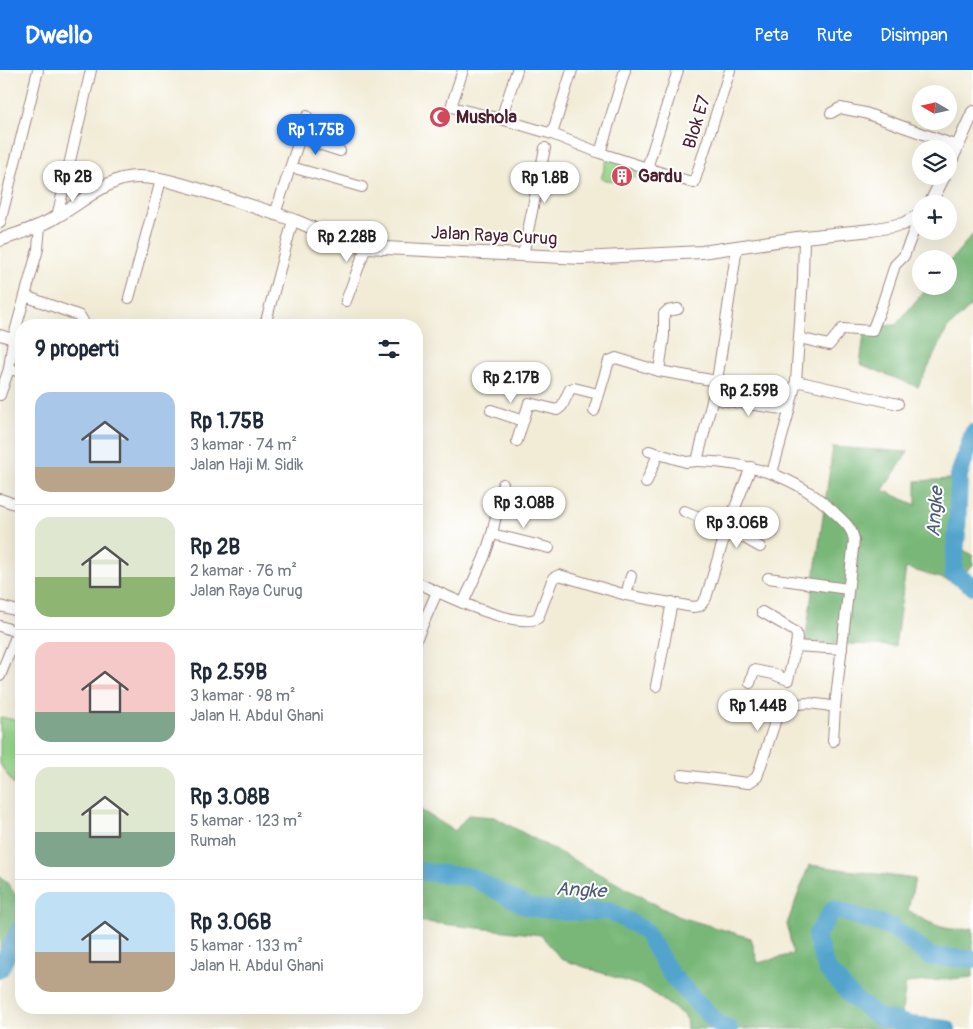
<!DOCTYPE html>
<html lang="id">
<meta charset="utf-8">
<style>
:root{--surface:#fff;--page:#f2f2f3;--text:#1f2937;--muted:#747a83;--line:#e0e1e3;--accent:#1a73e8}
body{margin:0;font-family:Pangolin,sans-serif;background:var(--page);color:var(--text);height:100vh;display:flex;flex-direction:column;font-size:19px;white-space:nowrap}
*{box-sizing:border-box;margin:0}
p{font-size:16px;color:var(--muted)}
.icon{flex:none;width:28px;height:28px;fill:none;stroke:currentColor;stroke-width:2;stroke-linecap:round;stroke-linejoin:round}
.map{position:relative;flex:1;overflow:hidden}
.side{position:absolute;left:15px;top:249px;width:408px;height:695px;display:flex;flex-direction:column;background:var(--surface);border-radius:20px;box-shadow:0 5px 20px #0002}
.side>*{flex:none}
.needle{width:32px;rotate:279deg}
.buttons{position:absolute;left:912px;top:15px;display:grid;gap:10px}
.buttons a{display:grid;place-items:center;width:45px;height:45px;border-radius:50%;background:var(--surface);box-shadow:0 5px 20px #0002;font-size:25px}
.price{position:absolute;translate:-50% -42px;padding:0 11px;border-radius:18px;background:#fff;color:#222;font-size:16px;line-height:32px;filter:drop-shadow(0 1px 2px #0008)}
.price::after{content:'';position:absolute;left:50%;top:30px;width:15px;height:11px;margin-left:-8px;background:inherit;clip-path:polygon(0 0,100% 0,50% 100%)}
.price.selected{background:var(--accent);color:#fff}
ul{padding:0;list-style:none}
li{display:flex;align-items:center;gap:15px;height:125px;padding:0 20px}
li+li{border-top:1px solid var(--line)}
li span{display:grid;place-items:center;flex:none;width:140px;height:100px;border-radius:15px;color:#555}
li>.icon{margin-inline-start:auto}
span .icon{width:60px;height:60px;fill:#fffc;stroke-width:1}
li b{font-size:21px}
h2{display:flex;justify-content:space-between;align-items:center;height:60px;padding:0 20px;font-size:21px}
header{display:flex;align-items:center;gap:30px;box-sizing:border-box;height:70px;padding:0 25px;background:var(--accent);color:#fff}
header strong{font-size:24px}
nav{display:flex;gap:28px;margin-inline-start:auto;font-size:18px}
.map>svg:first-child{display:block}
.green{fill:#96d68c;stroke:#707a5c}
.forest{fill:#78b778;stroke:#616b52}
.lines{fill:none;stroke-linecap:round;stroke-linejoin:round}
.river{stroke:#52a4cd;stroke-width:18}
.minor-casing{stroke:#9e8681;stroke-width:12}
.major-casing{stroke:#9e8681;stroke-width:14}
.minor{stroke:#fff;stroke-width:10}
.major{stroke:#fff;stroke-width:12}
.labels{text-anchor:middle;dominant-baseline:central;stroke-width:4;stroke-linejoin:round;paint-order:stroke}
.poi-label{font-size:18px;font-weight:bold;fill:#4a1f2b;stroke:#fff;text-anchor:start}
.street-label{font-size:18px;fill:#4a1f2b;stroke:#fff}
.water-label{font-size:19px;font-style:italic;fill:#4e5b74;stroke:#fff}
</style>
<header>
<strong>Dwello</strong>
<nav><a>Peta</a><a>Rute</a><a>Disimpan</a></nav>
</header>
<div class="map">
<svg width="973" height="959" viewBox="0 0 973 959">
<rect width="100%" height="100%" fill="#fff"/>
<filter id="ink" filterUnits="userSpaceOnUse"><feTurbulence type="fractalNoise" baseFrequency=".02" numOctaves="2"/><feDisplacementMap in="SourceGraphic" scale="10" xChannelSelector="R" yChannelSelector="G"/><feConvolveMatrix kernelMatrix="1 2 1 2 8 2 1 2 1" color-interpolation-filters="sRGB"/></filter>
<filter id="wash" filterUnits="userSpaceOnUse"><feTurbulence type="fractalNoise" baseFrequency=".0096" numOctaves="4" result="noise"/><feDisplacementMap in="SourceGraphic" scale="20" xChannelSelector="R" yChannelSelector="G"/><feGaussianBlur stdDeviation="1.12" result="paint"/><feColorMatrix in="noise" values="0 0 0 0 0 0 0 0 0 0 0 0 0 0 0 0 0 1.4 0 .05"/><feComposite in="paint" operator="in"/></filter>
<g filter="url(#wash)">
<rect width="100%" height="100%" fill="#f2ecd7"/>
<g class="green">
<path d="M 608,86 L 694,117 L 627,106 L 625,113 L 601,109 Z"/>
<path d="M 0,647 L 21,651 L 21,697 L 14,715 L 0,694 Z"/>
</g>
<g class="forest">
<path d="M 973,164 L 973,234 L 947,259 L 918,317 L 860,294 L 865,257 L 896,255 L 928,216 L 949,216 L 949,192 Z"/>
<path d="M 833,377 L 908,382 L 883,420 L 916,435 L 916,411 L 950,409 L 958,476 L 973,486 L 973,495 L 954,512 L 906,498 L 895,576 L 805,572 Z"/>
<path d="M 416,737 L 455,761 L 468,745 L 494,747 L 677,846 L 751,868 L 758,893 L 793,884 L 787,854 L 809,795 L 915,809 L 908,840 C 930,854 946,863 973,858 L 973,907 L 906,913 L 901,949 L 941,957 L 941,959 L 687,959 L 686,947 L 646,918 L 561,889 L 541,865 L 416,851 Z"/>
<path d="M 0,807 L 5,810 L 20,831 L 8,896 L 0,905 Z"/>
</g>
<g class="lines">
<g class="river">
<path d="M 973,363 L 959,405 L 957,463 L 953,503 L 973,516"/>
<path d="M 416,801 L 471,807 L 528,837 L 567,842 L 610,841 L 644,860 L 672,906 L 718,954 L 729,959"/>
<path d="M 0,899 L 21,857"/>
<path d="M 947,959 L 911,955 L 878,947 L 852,927 L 826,898 L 816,866 L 833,839 L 892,857 L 931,887 L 973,889"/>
</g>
</g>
</g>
<g filter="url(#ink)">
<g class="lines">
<g class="minor-casing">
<g id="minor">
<path d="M 463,0 L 451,37 L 501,49 L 552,64 L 600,83 L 694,113 L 730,0"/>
<path d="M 831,43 L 840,38 L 865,43 L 957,76"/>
<path d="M 501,49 L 517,0"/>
<path d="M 552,64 L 572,0"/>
<path d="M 300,68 L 340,81"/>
<path d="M 600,83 L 625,0"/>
<path d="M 291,97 L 362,117"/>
<path d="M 647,98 L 678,0"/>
<path d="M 275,144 L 307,46"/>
<path d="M 57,147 L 91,0"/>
<path d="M 0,153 L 38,0"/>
<path d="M 737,177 L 717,311 L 697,391 C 750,393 795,405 834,442 C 843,451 852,457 854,470 L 835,637 L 833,671"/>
<path d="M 523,185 L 545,78"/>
<path d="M 25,226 L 80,246 L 83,251 L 83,255"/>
<path d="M 129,228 L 161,110"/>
<path d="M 346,231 L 366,177"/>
<path d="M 265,255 L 293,150"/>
<path d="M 0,265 L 13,269"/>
<path d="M 799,268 L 829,275 L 842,259 L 872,261 L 882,235 L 895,195 L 904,186 L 920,145"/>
<path d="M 9,299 L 21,302"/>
<path d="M 659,301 L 664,266 L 664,244 L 667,241 L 678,239"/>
<path d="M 796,311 L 898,334"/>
<path d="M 0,325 L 9,299 L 13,269 L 38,179 L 40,156"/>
<path d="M 713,329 L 789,340"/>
<path d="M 491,340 L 523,351"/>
<path d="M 594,341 L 609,291 L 616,288 L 659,301 L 717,311"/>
<path d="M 517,371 L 529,333 L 557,340 L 562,336 L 570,319 L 574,318 L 598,324"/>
<path d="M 649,381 L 686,392 L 697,391"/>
<path d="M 772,403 L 787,349 L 796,311 L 803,209 L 804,167"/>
<path d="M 646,413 L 658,384"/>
<path d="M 0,429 L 21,436"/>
<path d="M 684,441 L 727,458 L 760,477"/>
<path d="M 732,444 L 772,462"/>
<path d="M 492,464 L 549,478"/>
<path d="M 768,508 L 848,519"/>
<path d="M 416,512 C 440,523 515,560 538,548 L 553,508 L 559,505 L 626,525 L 693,537 L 700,536 L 706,528 L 727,458 L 751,397"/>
<path d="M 626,525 L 631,506"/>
<path d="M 463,533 L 484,488 L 492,464 L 503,414"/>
<path d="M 0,536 L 21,542"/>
<path d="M 762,542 C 767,545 795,561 796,563 C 798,567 796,572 796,576"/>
<path d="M 0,556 L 17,562"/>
<path d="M 416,570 L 437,522"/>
<path d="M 0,606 L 21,554"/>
<path d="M 750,613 L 754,600 L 773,604 L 788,610 L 796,576 L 842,579"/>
<path d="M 656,616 L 672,532"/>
<path d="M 682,705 L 748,713 L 757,707 L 778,643 C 796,629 815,633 835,637"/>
</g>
</g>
<g class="major-casing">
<g id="major">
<path d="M 949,95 L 973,42"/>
<path d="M 930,134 L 944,106"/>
<path d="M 0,170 C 19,163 39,158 56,147 C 78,135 97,117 122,109 C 147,102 180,114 204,121 C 233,130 262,139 291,149 C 316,159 339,170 366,177 L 582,188 L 702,182 L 804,167 L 872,160 L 903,154 L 921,144"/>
</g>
</g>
<use href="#minor" class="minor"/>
<use href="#major" class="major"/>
</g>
</g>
<defs>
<g id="mosque-disc" transform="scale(1.125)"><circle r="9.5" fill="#d1495b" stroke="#fff"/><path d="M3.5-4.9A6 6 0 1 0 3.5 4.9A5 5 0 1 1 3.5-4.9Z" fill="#fff"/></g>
<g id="building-disc" transform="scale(1.125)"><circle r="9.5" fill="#d1495b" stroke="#fff"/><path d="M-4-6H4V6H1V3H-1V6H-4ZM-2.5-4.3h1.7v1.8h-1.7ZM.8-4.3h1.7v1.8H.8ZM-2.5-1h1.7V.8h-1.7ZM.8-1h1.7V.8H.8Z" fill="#fff"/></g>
</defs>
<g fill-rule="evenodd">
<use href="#mosque-disc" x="440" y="47"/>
<use href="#building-disc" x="622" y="106"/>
</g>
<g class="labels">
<g class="poi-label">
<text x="456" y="47">Mushola</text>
<text x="638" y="106">Gardu</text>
</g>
<g class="street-label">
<text transform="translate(697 52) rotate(-73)">Blok E7</text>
<text transform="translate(494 166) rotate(3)">Jalan Raya Curug</text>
</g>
<g class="water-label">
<text transform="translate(935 442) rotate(-86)">Angke</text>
<text transform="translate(581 820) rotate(3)">Angke</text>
</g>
</g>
</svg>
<div class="buttons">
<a><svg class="needle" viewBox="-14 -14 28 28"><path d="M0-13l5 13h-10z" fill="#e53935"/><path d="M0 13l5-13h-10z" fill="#747a83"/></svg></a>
<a><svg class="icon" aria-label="layers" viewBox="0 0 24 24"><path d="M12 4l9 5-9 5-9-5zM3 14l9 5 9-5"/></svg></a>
<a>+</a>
<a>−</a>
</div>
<b class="price selected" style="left:316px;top:86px">Rp 1.75B</b>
<b class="price" style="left:73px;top:133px">Rp 2B</b>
<b class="price" style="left:545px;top:134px">Rp 1.8B</b>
<b class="price" style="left:347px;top:193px">Rp 2.28B</b>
<b class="price" style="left:511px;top:334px">Rp 2.17B</b>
<b class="price" style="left:749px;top:347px">Rp 2.59B</b>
<b class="price" style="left:524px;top:459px">Rp 3.08B</b>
<b class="price" style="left:737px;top:479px">Rp 3.06B</b>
<b class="price" style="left:758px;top:662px">Rp 1.44B</b>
<section class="side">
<h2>9 properti<svg class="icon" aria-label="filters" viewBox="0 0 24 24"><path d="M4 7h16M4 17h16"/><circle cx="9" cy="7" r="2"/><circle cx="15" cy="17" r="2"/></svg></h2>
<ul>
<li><span style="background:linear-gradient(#a9c7e8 75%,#b9a48a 0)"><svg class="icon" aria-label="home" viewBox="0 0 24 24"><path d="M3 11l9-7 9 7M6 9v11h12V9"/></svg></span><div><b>Rp 1.75B</b><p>3 kamar · 74 m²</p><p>Jalan Haji M. Sidik</p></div></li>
<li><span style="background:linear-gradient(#dfe7d0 60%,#8fb573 0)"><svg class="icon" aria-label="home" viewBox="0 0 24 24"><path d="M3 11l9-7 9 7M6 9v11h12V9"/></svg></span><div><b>Rp 2B</b><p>2 kamar · 76 m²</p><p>Jalan Raya Curug</p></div></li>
<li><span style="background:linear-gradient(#f6c9c9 70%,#7fa58c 0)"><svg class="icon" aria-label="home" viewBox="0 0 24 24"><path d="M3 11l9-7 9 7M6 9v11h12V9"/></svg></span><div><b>Rp 2.59B</b><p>3 kamar · 98 m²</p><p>Jalan H. Abdul Ghani</p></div></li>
<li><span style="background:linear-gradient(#dfe7d0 65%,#7fa58c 0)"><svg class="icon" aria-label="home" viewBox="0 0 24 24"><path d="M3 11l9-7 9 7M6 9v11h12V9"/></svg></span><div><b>Rp 3.08B</b><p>5 kamar · 123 m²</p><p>Rumah</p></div></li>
<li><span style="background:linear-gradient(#bfe0f5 60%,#b9a48a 0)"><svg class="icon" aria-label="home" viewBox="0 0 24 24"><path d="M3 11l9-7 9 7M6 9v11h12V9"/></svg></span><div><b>Rp 3.06B</b><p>5 kamar · 133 m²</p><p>Jalan H. Abdul Ghani</p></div></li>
</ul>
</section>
</div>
